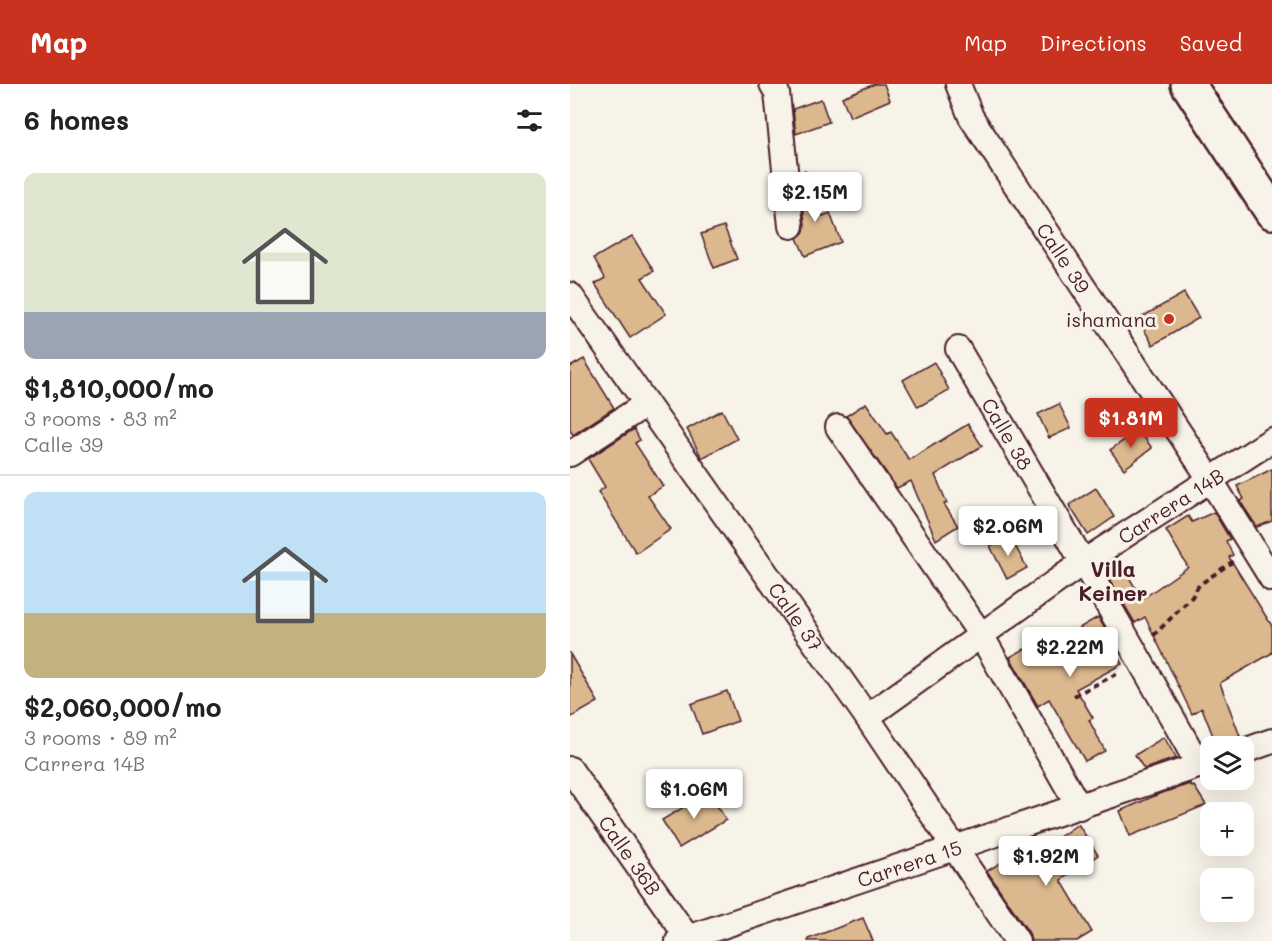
<!DOCTYPE html>
<meta charset="utf-8">
<style>
:root{--surface:#fff;--page:#f2f2f2;--text:#222;--muted:#767676;--line:#e0e0e0;--accent:#c8321e}
body{margin:0;font-family:Mali,sans-serif;background:var(--page);color:var(--text);height:100vh;display:flex;flex-direction:column;font-size:22px;white-space:nowrap}
*{box-sizing:border-box;margin:0}
p{font-size:20px;color:var(--muted)}
.icon{flex:none;width:33px;height:33px;fill:none;stroke:currentColor;stroke-width:2;stroke-linecap:round;stroke-linejoin:round}
.map{position:relative;flex:1;overflow:hidden}
.sheet{display:flex;flex-direction:column;background:var(--surface);width:570px}
.sheet>*{flex:none}
.tools{position:absolute;left:630px;top:652px;display:grid;gap:12px}
.tools a{display:grid;place-items:center;width:54px;height:54px;border-radius:12px;background:var(--surface);box-shadow:0 6px 24px #0002;font-size:30px}
.price{position:absolute;translate:-50% -51px;padding:0 14px;border-radius:6px;background:#fff;color:#222;font-size:20px;line-height:39px;filter:drop-shadow(0 2px 3px #0008)}
.price::after{content:'';position:absolute;left:50%;top:36px;width:18px;height:14px;margin-left:-9px;background:inherit;clip-path:polygon(0 0,100% 0,50% 100%)}
.price.current{background:var(--accent);color:#fff}
ul{padding:0;list-style:none}
li{display:grid;align-content:center;gap:12px;height:318px;padding:0 24px}
li+li{border-top:2px solid var(--line)}
li span{display:grid;place-items:center;height:186px;border-radius:12px;color:#555}
li>.icon{margin-inline-start:auto}
span .icon{width:108px;height:108px;fill:#fffc;stroke-width:1}
li b{font-size:26px}
h2{display:flex;justify-content:space-between;align-items:center;height:72px;padding:0 24px;font-size:26px}
header{display:flex;align-items:center;gap:36px;box-sizing:border-box;height:84px;padding:0 30px;background:var(--accent);color:#fff}
header strong{font-size:28px}
nav{display:flex;gap:33px;margin-inline-start:auto;font-size:21px}
main{display:flex;flex:1;min-height:0}
.map>svg:first-child{display:block}
.building{fill:#dcb88e;stroke:#4a1f2b;stroke-width:1.5}
.lines{fill:none;stroke-linecap:round;stroke-linejoin:round}
.street-casing{stroke:#4a1f2b;stroke-width:28}
.secondary-casing{stroke:#4a1f2b;stroke-width:38}
.path{stroke:#4a1f2b;stroke-width:4;stroke-dasharray:6 4.5;stroke-linecap:butt}
.street{stroke:#f7f3e8;stroke-width:24}
.secondary{stroke:#f7f3e8;stroke-width:33}
.poi-dot{fill:#c8321e;stroke:#f7f3e8;stroke-width:2}
.labels{text-anchor:middle;dominant-baseline:central;stroke-width:6;stroke-linejoin:round;paint-order:stroke}
.street-label{font-size:20px;fill:#4a1f2b;stroke:#f7f3e8}
.poi-label{font-size:20px;fill:#4a1f2b;stroke:#f7f3e8;text-anchor:end}
.neighbourhood-label{font-size:21px;font-weight:bold;fill:#4a1f2b;stroke:#f7f3e8}
</style>
<header>
<strong>Map</strong>
<nav><a>Map</a><a>Directions</a><a>Saved</a></nav>
</header>
<main>
<section class="sheet">
<h2>6 homes<svg class="icon" aria-label="filters" viewBox="0 0 24 24"><path d="M4 7h16M4 17h16"/><circle cx="9" cy="7" r="2"/><circle cx="15" cy="17" r="2"/></svg></h2>
<ul>
<li><span style="background:linear-gradient(#dfe7d0 75%,#9aa5b1 0)"><svg class="icon" aria-label="home" viewBox="0 0 24 24"><path d="M3 11l9-7 9 7M6 9v11h12V9"/></svg></span><div><b>$1,810,000/mo</b><p>3 rooms · 83 m²</p><p>Calle 39</p></div></li>
<li><span style="background:linear-gradient(#bfe0f5 65%,#c2b280 0)"><svg class="icon" aria-label="home" viewBox="0 0 24 24"><path d="M3 11l9-7 9 7M6 9v11h12V9"/></svg></span><div><b>$2,060,000/mo</b><p>3 rooms · 89 m²</p><p>Carrera 14B</p></div></li>
</ul>
</section>
<div class="map">
<svg width="702" height="857" viewBox="0 0 702 857">
<rect width="100%" height="100%" fill="#f7f3e8"/>
<filter id="ink" filterUnits="userSpaceOnUse"><feTurbulence type="fractalNoise" baseFrequency=".0167" numOctaves="2"/><feDisplacementMap in="SourceGraphic" scale="12" xChannelSelector="R" yChannelSelector="G"/><feConvolveMatrix kernelMatrix="1 2 1 2 8 2 1 2 1" color-interpolation-filters="sRGB"/></filter>
<g filter="url(#ink)">
<g class="building">
<path d="M 305,0 L 314,0 L 320,16 L 280,33 L 272,13 Z"/>
<path d="M 251,15 L 259,38 L 226,50 L 223,25 Z"/>
<path d="M 235,87 L 253,132 L 260,129 L 271,158 L 235,172 L 227,154 L 234,148 L 235,141 L 230,89 Z"/>
<path d="M 154,142 L 167,175 L 144,184 L 131,150 Z"/>
<path d="M 62,152 L 84,187 L 72,194 L 96,230 L 60,254 L 25,200 L 35,194 L 24,174 Z"/>
<path d="M 614,209 L 629,234 L 583,261 L 568,235 Z"/>
<path d="M 14,275 L 44,324 L 3,351 L 0,346 L 0,283 Z"/>
<path d="M 364,278 L 379,306 L 348,323 L 333,296 Z"/>
<path d="M 296,319 L 317,350 L 321,348 L 339,376 L 398,340 L 412,362 L 365,391 L 377,419 L 374,420 L 388,442 L 366,456 L 341,397 L 327,404 L 276,332 Z"/>
<path d="M 489,320 L 501,344 L 479,354 L 468,330 Z"/>
<path d="M 152,326 L 167,355 L 132,374 L 117,345 Z"/>
<path d="M 64,345 L 70,356 L 65,359 L 93,402 L 78,412 L 101,445 L 66,469 L 28,408 L 35,403 L 18,375 Z"/>
<path d="M 569,346 L 582,364 L 554,385 L 540,366 Z"/>
<path d="M 702,385 L 702,437 L 687,443 L 670,417 L 674,415 L 667,402 Z"/>
<path d="M 526,404 L 544,433 L 518,451 L 499,421 Z"/>
<path d="M 644,428 L 660,455 L 656,457 L 663,471 L 659,473 L 702,542 L 702,569 L 650,599 L 670,652 L 647,662 L 632,624 L 622,630 L 575,533 L 565,539 L 532,483 L 547,473 L 572,515 L 618,483 L 596,446 L 618,432 L 622,438 Z"/>
<path d="M 440,452 L 457,484 L 437,495 L 420,462 Z"/>
<path d="M 528,533 L 540,553 L 537,555 L 552,580 L 506,605 L 523,634 L 519,636 L 535,667 L 515,677 L 479,615 L 468,622 L 440,573 L 469,557 L 473,565 Z"/>
<path d="M 0,570 L 28,618 L 0,634 Z"/>
<path d="M 157,607 L 168,637 L 132,650 L 121,620 Z"/>
<path d="M 594,653 L 606,674 L 574,685 L 565,671 Z"/>
<path d="M 620,700 L 622,703 L 624,702 L 636,721 L 560,752 L 550,727 L 589,710 Z"/>
<path d="M 139,708 L 156,736 L 109,764 L 92,736 Z"/>
<path d="M 508,740 L 528,771 L 491,796 L 522,848 L 507,857 L 461,857 L 459,849 L 417,787 L 467,757 L 472,765 Z"/>
<path d="M 293,834 L 303,857 L 238,857 L 238,855 Z"/>
</g>
<g class="lines">
<g class="street-casing">
<g id="street">
<path d="M 202,0 L 207,9 L 221,142"/>
<path id="s1" d="M 388,0 L 401,33 L 640,395 L 702,495"/>
<path id="s2" d="M 0,211 L 297,633 L 447,857"/>
<path id="s3" d="M 388,265 C 469,404 552,541 629,682"/>
<path d="M 268,343 L 411,551 L 509,723"/>
<path d="M 0,370 L 76,320"/>
<path id="s4" d="M 297,633 L 512,479 L 702,356"/>
<path d="M 674,667 L 702,657"/>
<path id="s5" d="M 0,685 L 120,857"/>
<path id="s6" d="M 108,857 L 640,678"/>
</g>
</g>
<g class="secondary-casing">
<path id="secondary" d="M 618,0 L 702,128"/>
</g>
<g class="path">
<path d="M 583,552 L 622,513 L 629,501 L 662,478"/>
<path d="M 504,612 L 550,588"/>
</g>
<use href="#street" class="street"/>
<use href="#secondary" class="secondary"/>
</g>
</g>
<circle class="poi-dot" cx="599" cy="235" r="6"/>
<g class="labels">
<g class="street-label">
<text stroke="none"><textPath href="#s1" startOffset="204">Calle 39</textPath></text>
<text stroke="none"><textPath href="#s3" startOffset="98">Calle 38</textPath></text>
<text stroke="none"><textPath href="#s4" startOffset="370">Carrera 14B</textPath></text>
<text stroke="none"><textPath href="#s2" startOffset="393">Calle 37</textPath></text>
<text stroke="none"><textPath href="#s5" startOffset="105">Calle 36B</textPath></text>
<text stroke="none"><textPath href="#s6" startOffset="244">Carrera 15</textPath></text>
</g>
<g class="poi-label">
<text x="587" y="235">ishamana</text>
</g>
<g class="neighbourhood-label">
<text x="543" y="484">Villa<tspan x="543" dy="24">Keiner</tspan></text>
</g>
</g>
</svg>
<div class="tools">
<a><svg class="icon" aria-label="layers" viewBox="0 0 24 24"><path d="M12 4l9 5-9 5-9-5zM3 14l9 5 9-5"/></svg></a>
<a>+</a>
<a>−</a>
</div>
<b class="price" style="left:245px;top:139px">$2.15M</b>
<b class="price current" style="left:561px;top:365px">$1.81M</b>
<b class="price" style="left:438px;top:473px">$2.06M</b>
<b class="price" style="left:500px;top:594px">$2.22M</b>
<b class="price" style="left:124px;top:736px">$1.06M</b>
<b class="price" style="left:476px;top:803px">$1.92M</b>
</div>
</main>
